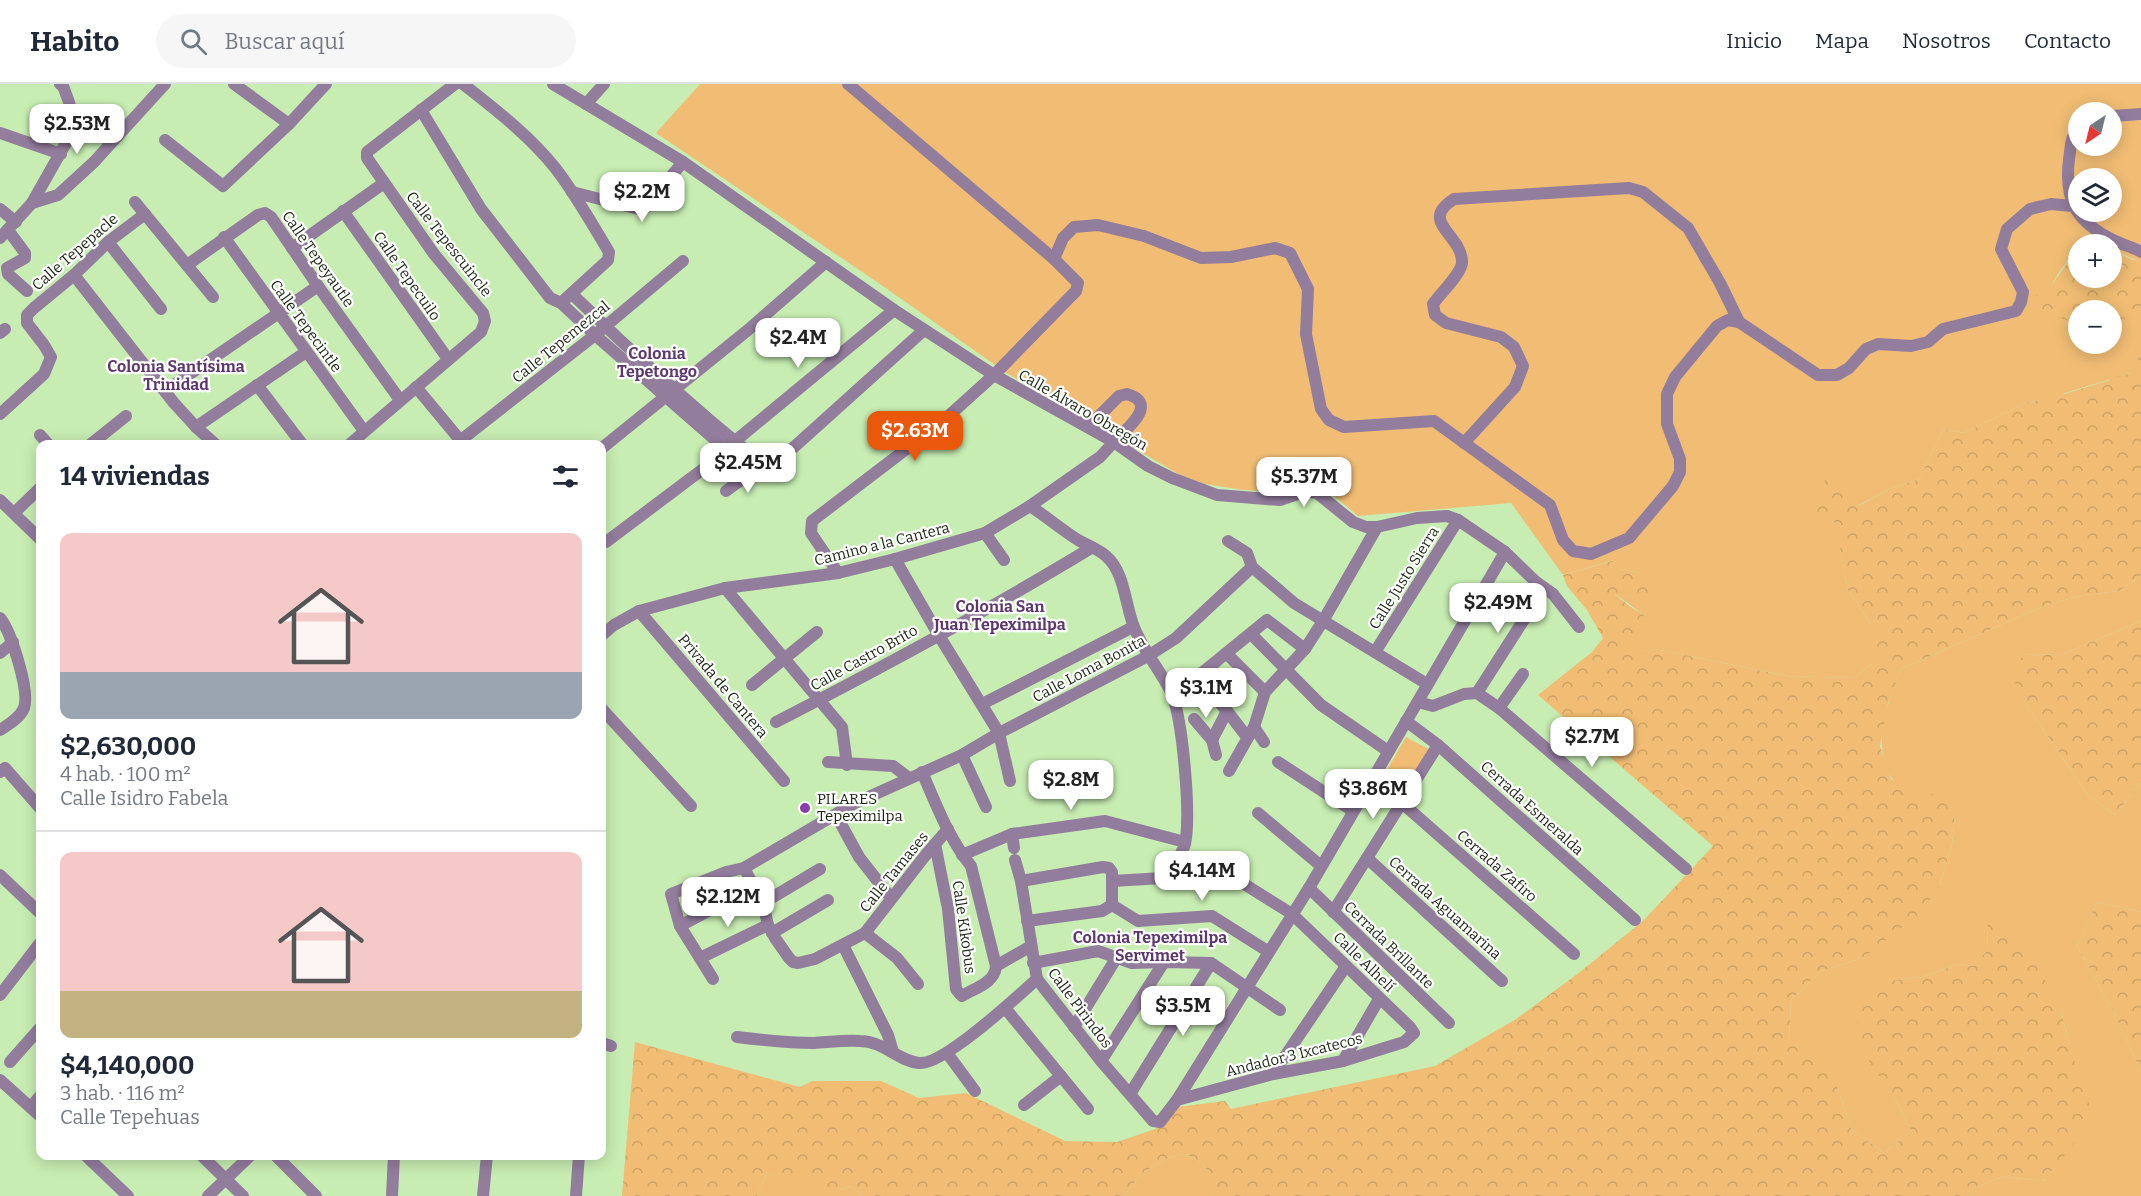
<!DOCTYPE html>
<html lang="es">
<meta charset="utf-8">
<style>
:root{--surface:#fff;--page:#f6f6f7;--text:#1f2937;--muted:#747a83;--line:#e0e1e3;--accent:#ea580c}
body{margin:0;font-family:Bitter,serif;background:var(--page);color:var(--text);height:100vh;display:flex;flex-direction:column;font-size:22px;white-space:nowrap}
*{box-sizing:border-box;margin:0}
p{font-size:20px;color:var(--muted)}
.icon{flex:none;width:33px;height:33px;fill:none;stroke:currentColor;stroke-width:2;stroke-linecap:round;stroke-linejoin:round}
.map{position:relative;flex:1;overflow:hidden}
.side{position:absolute;left:36px;top:356px;width:570px;height:720px;display:flex;flex-direction:column;background:var(--surface);border-radius:12px;box-shadow:0 3px 15px #0003}
.side>*{flex:none}
.needle{width:39px;rotate:215deg}
.tools{position:absolute;left:2068px;top:18px;display:grid;gap:12px}
.tools a{display:grid;place-items:center;width:54px;height:54px;border-radius:50%;background:var(--surface);box-shadow:0 3px 15px #0003;font-size:30px}
.price{position:absolute;translate:-50% -51px;padding:0 14px;border-radius:12px;background:#fff;color:#222;font-size:20px;line-height:39px;filter:drop-shadow(0 2px 3px #0008)}
.price::after{content:'';position:absolute;left:50%;top:36px;width:18px;height:14px;margin-left:-9px;background:inherit;clip-path:polygon(0 0,100% 0,50% 100%)}
.price.active{background:var(--accent);color:#fff}
ul{padding:0;list-style:none}
li{display:grid;align-content:center;gap:12px;height:318px;padding:0 24px}
li+li{border-top:2px solid var(--line)}
li span{display:grid;place-items:center;height:186px;border-radius:12px;color:#555}
li>.icon{margin-inline-start:auto}
span .icon{width:108px;height:108px;fill:#fffc;stroke-width:1}
li b{font-size:26px}
h2{display:flex;justify-content:space-between;align-items:center;height:72px;padding:0 24px;font-size:26px}
header{display:flex;align-items:center;gap:36px;box-sizing:border-box;height:84px;padding:0 30px;background:var(--surface);border-bottom:2px solid var(--line)}
header strong{font-size:28px}
nav{display:flex;gap:33px;margin-inline-start:auto;font-size:21px}
.search{width:420px;height:54px;background:var(--page);display:flex;align-items:center;gap:15px;box-sizing:border-box;padding:0 21px;border-radius:33px;color:var(--muted);font-size:22px}
.map>svg:first-child{display:block}
.grass{fill:#f1bd74;fill-rule:evenodd}
.forest{fill:url(#forest-crowns)}
.lines{fill:none;stroke-linecap:round;stroke-linejoin:round}
.minor{stroke:#937d9d;stroke-width:12}
.tertiary{stroke:#937d9d;stroke-width:12}
.poi-dot{fill:#8c3dad;stroke:#fff;stroke-width:2}
.labels{text-anchor:middle;dominant-baseline:central;stroke-width:4.5;stroke-linejoin:round;paint-order:stroke}
.street-label{font-size:15px;fill:#1a2812;stroke:#fff}
.poi-label{font-size:15px;fill:#1a2812;stroke:#fff;text-anchor:start}
.neighbourhood-label{font-size:16px;font-weight:bold;fill:#5e376f;stroke:#fff}
</style>
<header>
<strong>Habito</strong>
<div class="search"><svg class="icon" aria-label="search" viewBox="0 0 24 24"><circle cx="10" cy="10" r="6"/><path d="M15 15l6 6"/></svg>Buscar aquí</div>
<nav><a>Inicio</a><a>Mapa</a><a>Nosotros</a><a>Contacto</a></nav>
</header>
<div class="map">
<svg width="2141" height="1112" viewBox="0 0 2141 1112">
<defs>
<pattern id="forest-crowns" width="20" height="18" patternUnits="userSpaceOnUse" patternTransform="scale(1.5)"><rect width="20" height="18" fill="#f1bd74"/><path d="M2 6a3 3 0 1 1 6 0M12 15a3 3 0 1 1 6 0" fill="none" stroke="#cea263"/></pattern>
</defs>
<rect width="100%" height="100%" fill="#c7edb2"/>
<g class="grass">
<path d="M 700,0 L 2141,0 L 2141,178 L 2112,166 L 2112,160 L 2101,160 L 2083,156 L 2058,190 L 2034,233 L 2070,234 L 2079,233 L 2079,260 L 2112,260 L 2112,228 L 2141,222 L 2141,286 L 2065,309 L 2023,320 L 1964,349 L 1944,345 L 1919,395 L 1890,405 L 1857,422 L 1827,391 L 1848,506 L 1873,543 L 1873,579 L 1854,594 L 1788,592 L 1655,565 L 1621,572 L 1645,532 L 1614,509 L 1633,513 L 1640,489 L 1620,485 L 1611,477 L 1563,491 L 1511,419 L 1358,432 L 1313,394 L 1280,408 L 1243,406 L 1205,400 L 1180,391 L 1005,288 L 880,200 L 656,49 ZM 2079,28 L 2112,28 L 2112,62 L 2079,62 ZM 2079,94 L 2112,94 L 2112,128 L 2079,128 Z"/>
<path d="M 2141,491 L 2141,537 L 2061,571 L 2025,570 L 2010,587 L 2029,625 L 2088,711 L 2115,731 L 2141,699 L 2141,828 L 2097,818 L 2077,862 L 2112,925 L 2141,987 L 2141,1112 L 1972,1112 L 1973,1104 L 2002,1093 L 2044,1097 L 2069,962 L 2061,925 L 1987,839 L 1988,866 L 1973,882 L 1958,880 L 1923,893 L 1889,897 L 1894,1013 L 1912,1047 L 1884,1069 L 1852,1046 L 1837,1002 L 1789,956 L 1791,916 L 1821,887 L 1863,874 L 1940,800 L 1952,761 L 1955,731 C 1940,724 1899,707 1891,693 C 1871,659 1888,618 1901,585 L 2046,521 L 2084,511 L 2119,507 Z"/>
<path d="M 1406,653 L 1430,666 L 1404,712 L 1380,698 Z"/>
<path d="M 1186,1070 L 1201,1078 L 1219,1100 L 1210,1112 L 1124,1112 L 1142,1089 L 1168,1074 Z"/>
<path d="M 767,1090 C 776,1091 784,1089 792,1090 C 809,1090 825,1098 840,1106 L 851,1102 L 863,1112 L 757,1112 Z"/>
</g>
<g class="forest">
<path d="M 2079,162 L 2079,194 L 2112,194 L 2112,166 L 2133,176 L 2141,176 L 2141,223 L 2138,223 L 2136,231 L 2138,243 L 2122,250 L 2134,226 L 2114,244 L 2113,253 L 2112,226 L 2079,226 L 2079,248 L 2074,239 L 2061,234 L 2044,241 L 2043,235 L 2034,233 L 2035,230 L 2031,228 L 2030,221 L 2036,211 L 2044,212 Z"/>
<path d="M 2141,270 L 2141,491 L 2119,507 L 2084,511 L 2046,521 L 1901,585 L 1888,620 L 1880,662 L 1891,695 L 1918,713 L 1938,709 L 1955,731 L 1952,761 L 1940,800 L 1923,827 L 1863,874 L 1821,887 L 1791,916 L 1789,956 L 1822,977 L 1837,1002 L 1852,1046 L 1884,1069 L 1912,1047 L 1894,1013 L 1857,960 L 1858,917 L 1889,897 L 1923,893 L 1958,880 L 1973,882 L 1988,866 L 1987,838 L 2009,851 L 2033,874 L 2061,925 L 2069,962 L 2092,1028 L 2070,1065 L 2043,1097 L 2002,1093 L 1973,1104 L 1972,1112 L 1210,1112 L 1218,1100 L 1201,1078 L 1186,1070 L 1168,1074 L 1142,1089 L 1124,1112 L 863,1112 L 851,1102 L 840,1106 L 829,1106 C 812,1085 791,1094 767,1090 L 757,1112 L 622,1112 L 635,958 L 800,1003 L 812,997 L 881,997 L 919,1014 L 966,1009 L 1065,1057 L 1117,1058 L 1155,1045 L 1178,1023 L 1225,1017 L 1231,1025 L 1435,982 L 1516,935 L 1580,888 L 1644,836 L 1713,762 L 1538,611 L 1592,568 L 1603,554 L 1587,526 L 1567,502 L 1563,491 L 1612,477 L 1620,485 L 1640,489 L 1660,503 L 1650,512 L 1633,513 L 1615,510 L 1628,521 L 1645,532 C 1649,557 1637,557 1622,571 L 1655,565 L 1788,592 L 1854,594 L 1873,579 L 1873,543 L 1848,506 L 1835,438 L 1814,426 L 1827,390 L 1858,422 L 1890,405 L 1919,395 L 1944,345 L 1964,349 L 2023,320 L 2042,315 L 2043,312 L 2059,305 L 2064,310 L 2110,296 L 2110,294 L 2132,289 L 2131,284 Z"/>
<path d="M 2141,537 L 2141,699 L 2115,731 L 2088,711 L 2029,625 L 2009,587 L 2025,570 L 2061,571 Z"/>
<path d="M 2097,818 L 2141,828 L 2141,987 L 2112,925 L 2077,862 Z"/>
</g>
<g class="lines">
<g class="minor">
<path d="M 234,0 L 289,40"/>
<path d="M 463,0 C 496,26 530,52 556,85 C 576,111 592,140 609,168 L 608,176 L 561,219"/>
<path d="M 586,20 L 604,0"/>
<path d="M 421,26 L 481,125 L 550,214 L 561,219 L 595,251 L 752,388"/>
<path d="M 2112,32 L 2141,30"/>
<path d="M 2079,44 C 2070,52 2071,64 2069,75 C 2064,117 2076,138 2115,157 C 2123,161 2133,163 2141,168"/>
<path d="M 0,49 L 61,70"/>
<path d="M 165,56 L 223,102 L 289,40 L 326,0"/>
<path d="M 572,108 L 639,125 L 647,121 L 683,78"/>
<path d="M 135,118 L 213,213"/>
<path d="M 32,119 L 58,111 L 94,78 L 165,0"/>
<path d="M 0,125 L 16,138"/>
<path d="M 343,127 L 448,275"/>
<path d="M 8,146 L 25,169 L 25,174 L 7,184 L 8,190 L 27,207"/>
<path d="M 224,153 L 364,347"/>
<path d="M 0,154 L 32,119 L 71,50 L 72,33 L 69,18 L 63,2 L 60,0"/>
<path d="M 108,158 L 161,225"/>
<path d="M 292,164 L 384,99"/>
<path d="M 1054,175 L 1063,154 L 1074,143 L 1098,141 L 1144,152 L 1201,174 L 1231,173 L 1275,164 L 1290,169 L 1308,205 L 1306,250 L 1321,325 L 1329,336 L 1344,343 L 1434,337 L 1550,421 L 1563,456 L 1573,467 L 1591,470 L 1629,454 L 1673,402 L 1680,388 L 1680,375 L 1667,340 L 1667,310 L 1675,293 L 1717,242 L 1728,236 L 1739,238 L 1818,291 L 1837,291 L 1849,284 L 1866,265 L 1878,260 L 1911,262 L 1928,258 L 1943,245 L 2016,227 L 2021,218 L 2023,208 L 2001,165 L 2007,145 L 2030,125 L 2051,120 L 2072,122"/>
<path d="M 187,181 L 258,131 L 265,129 L 271,133 L 318,202 L 400,316"/>
<path d="M 74,191 L 174,319 L 196,343 L 215,360"/>
<path d="M 572,210 C 633,270 698,328 765,382"/>
<path d="M 0,249 L 5,245"/>
<path d="M 257,301 L 302,360"/>
<path d="M 416,303 L 460,356"/>
<path d="M 165,307 L 318,202"/>
<path d="M 0,330 L 44,290 L 51,273 L 44,261 L 27,239 L 27,231 L 34,224 L 74,191 L 108,158 L 145,130"/>
<path d="M 196,343 L 306,268"/>
<path d="M 1088,343 L 1119,312 L 1127,310 C 1160,320 1126,345 1114,358 L 1148,382 L 1172,394 L 1217,411 L 1280,416 L 1306,407 L 1317,409 L 1353,438 L 1366,443 L 1377,443 L 1417,434 L 1447,432 L 1458,436 L 1505,468 L 1536,498 L 1553,510 L 1579,543"/>
<path d="M 40,351 L 48,360"/>
<path d="M 1464,359 L 1515,303 L 1523,282 L 1514,263 L 1501,253 L 1446,239 L 1435,231 L 1433,220 C 1440,210 1462,189 1462,178 C 1462,150 1418,138 1454,115 L 1629,104 L 1643,108 L 1688,144 L 1720,199 L 1739,238"/>
<path d="M 91,360 L 126,332"/>
<path d="M 350,360 L 481,248 L 485,237 L 483,229 L 434,170 L 367,74 L 367,68 L 455,0"/>
<path d="M 456,360 L 595,251 L 683,177"/>
<path d="M 602,364 L 748,246 L 826,178"/>
<path d="M 726,407 L 752,388 L 765,382 L 793,364 L 924,246"/>
<path d="M 0,416 L 40,455"/>
<path d="M 1030,422 C 1047,433 1062,446 1078,456 C 1087,461 1098,465 1106,472 C 1125,488 1125,521 1134,543 C 1143,566 1159,585 1170,606 C 1183,631 1191,732 1185,760 C 1182,772 1170,784 1163,794"/>
<path d="M 14,429 L 40,404"/>
<path d="M 985,449 L 1004,476"/>
<path d="M 1228,457 L 1247,469 L 1252,483 L 1294,519 L 1427,600"/>
<path d="M 606,458 L 727,367 L 734,358 L 894,226"/>
<path d="M 895,475 L 938,550 L 999,649 L 1010,697"/>
<path d="M 838,489 L 811,449 L 812,437 L 943,337 L 994,291 L 1076,207 L 1078,199 L 1054,175 L 848,0"/>
<path d="M 725,504 L 842,643 L 847,681"/>
<path d="M 639,527 L 784,697"/>
<path d="M 0,534 C 11,547 30,607 24,624 C 20,634 8,641 0,646"/>
<path d="M 1251,550 L 1321,621 L 1388,667"/>
<path d="M 1375,568 L 1458,436"/>
<path d="M 0,569 L 13,558"/>
<path d="M 1227,570 L 1265,608"/>
<path d="M 1197,593 L 1227,627 L 1247,653"/>
<path d="M 752,601 L 817,548"/>
<path d="M 1171,608 L 1197,593 L 1267,536 L 1305,565"/>
<path d="M 1477,609 L 1532,523 L 1536,498"/>
<path d="M 1418,618 L 1433,622 L 1464,610 L 1477,609 L 1499,624 L 1686,785"/>
<path d="M 982,620 L 1133,543"/>
<path d="M 1499,624 L 1523,590"/>
<path d="M 602,625 L 691,722"/>
<path d="M 1194,635 L 1212,656 L 1216,671"/>
<path d="M 1406,637 L 1438,661 L 1635,836"/>
<path d="M 776,638 C 883,583 989,526 1091,464"/>
<path d="M 1254,643 L 1264,658"/>
<path d="M 1212,656 L 1227,627"/>
<path d="M 962,671 L 986,723"/>
<path d="M 828,678 L 893,682 L 909,694"/>
<path d="M 1278,678 L 1353,727"/>
<path d="M 1229,687 L 1254,643 L 1265,608 L 1305,565 L 1323,537 L 1377,443"/>
<path d="M 0,688 L 5,684 L 40,724"/>
<path d="M 922,688 C 936,720 949,755 971,782 L 996,882 C 995,899 975,904 962,912 L 959,909 L 956,905 L 948,825 L 935,760"/>
<path d="M 1370,697 L 1402,719 L 1574,870"/>
<path d="M 1258,729 L 1321,782"/>
<path d="M 836,731 L 859,773 L 891,814"/>
<path d="M 1012,750 L 1014,764"/>
<path d="M 962,771 L 1012,750 L 1105,737 L 1185,758"/>
<path d="M 1367,774 L 1502,897"/>
<path d="M 1015,776 L 1021,797 L 1037,895 L 1101,977 L 1153,1037 L 1160,1038 L 1177,1016 L 1309,804 L 1505,468"/>
<path d="M 744,784 L 763,819 L 768,841 L 775,854 L 789,874 L 793,878 L 798,879 L 815,875 L 865,849 L 924,773 L 948,745"/>
<path d="M 0,791 L 40,829"/>
<path d="M 1021,797 L 1103,783 L 1109,784 L 1112,788 L 1112,821"/>
<path d="M 1112,797 L 1163,794 L 1194,788"/>
<path d="M 1309,804 L 1449,939"/>
<path d="M 763,819 L 820,785"/>
<path d="M 1112,821 L 1138,837 L 1212,832 L 1269,868"/>
<path d="M 1333,828 L 1438,661"/>
<path d="M 1027,837 L 1102,827 L 1112,821"/>
<path d="M 680,842 L 753,803"/>
<path d="M 772,849 L 828,816"/>
<path d="M 865,849 L 897,874 L 918,900"/>
<path d="M 843,861 L 888,951 L 893,968"/>
<path d="M 700,874 L 768,841"/>
<path d="M 1033,879 L 1098,867 L 1132,879 L 1164,878 L 1211,879 L 1280,926"/>
<path d="M 996,882 L 1031,862"/>
<path d="M 713,895 L 680,842 L 671,810 L 726,788 L 744,784 L 853,720 L 962,671 L 999,649 L 1148,572 L 1176,554 L 1252,483"/>
<path d="M 1005,924 L 1088,1025"/>
<path d="M 1074,943 L 1117,873"/>
<path d="M 737,953 C 762,956 788,959 814,959 C 830,958 845,956 860,957 C 883,957 898,977 919,979 C 943,982 1018,912 1037,895"/>
<path d="M 602,959 L 611,962"/>
<path d="M 947,969 L 975,1007"/>
<path d="M 1101,977 L 1164,878"/>
<path d="M 1343,977 L 1379,915"/>
<path d="M 10,978 L 40,944"/>
<path d="M 1273,990 L 1346,882"/>
<path d="M 0,996 L 40,1032"/>
<path d="M 1130,1010 L 1211,879"/>
<path d="M 1177,1016 L 1273,990 L 1343,977 L 1404,958 L 1414,949 L 1410,943 L 1292,830 L 1220,785"/>
<path d="M 1024,1021 L 1061,992"/>
<path d="M 31,1023 L 40,1012"/>
<path d="M 85,1071 L 128,1112"/>
<path d="M 201,1071 L 243,1112"/>
<path d="M 275,1071 L 316,1112"/>
<path d="M 208,1112 L 251,1071"/>
<path d="M 392,1112 L 394,1071"/>
<path d="M 483,1112 L 487,1071"/>
<path d="M 576,1112 L 579,1071"/>
</g>
<g class="tertiary">
<path d="M 553,0 L 683,78 L 894,226 L 994,291 L 1114,358 L 1100,373 L 1030,422 L 985,449 L 895,475 L 838,489 L 725,504 L 639,527 L 614,541 L 602,551"/>
<path d="M 0,911 L 40,859"/>
</g>
</g>
<circle class="poi-dot" cx="805" cy="724" r="6"/>
<g class="labels">
<g class="street-label">
<text transform="translate(449 160) rotate(52)">Calle Tepescuincle</text>
<text transform="translate(75 168) rotate(-41)">Calle Tepepacle</text>
<text transform="translate(318 175) rotate(55)">Calle Tepeyautle</text>
<text transform="translate(407 192) rotate(55)">Calle Tepecuilo</text>
<text transform="translate(306 242) rotate(54)">Calle Tepecintle</text>
<text transform="translate(561 258) rotate(-39)">Calle Tepemezcal</text>
<text transform="translate(1083 326) rotate(30)">Calle Álvaro Obregón</text>
<text transform="translate(882 460) rotate(-14)">Camino a la Cantera</text>
<text transform="translate(1404 494) rotate(-58)">Calle Justo Sierra</text>
<text transform="translate(864 574) rotate(-29)">Calle Castro Brito</text>
<text transform="translate(1089 585) rotate(-28)">Calle Loma Bonita</text>
<text transform="translate(723 602) rotate(50)">Privada de Cantera</text>
<text transform="translate(1532 724) rotate(42)">Cerrada Esmeralda</text>
<text transform="translate(1497 782) rotate(41)">Cerrada Zafiro</text>
<text transform="translate(894 788) rotate(-51)">Calle Tamases</text>
<text transform="translate(1445 824) rotate(42)">Cerrada Aguamarina</text>
<text transform="translate(964 843) rotate(82)">Calle Kikobus</text>
<text transform="translate(1389 861) rotate(44)">Cerrada Brillante</text>
<text transform="translate(1364 878) rotate(44)">Calle Alhelí</text>
<text transform="translate(1080 924) rotate(53)">Calle Pirindos</text>
<text transform="translate(1294 971) rotate(-14)">Andador 3 Ixcatecos</text>
</g>
<g class="poi-label">
<text x="817" y="715">PILARES<tspan x="817" dy="17">Tepeximilpa</tspan></text>
</g>
<g class="neighbourhood-label">
<text x="657" y="269">Colonia<tspan x="657" dy="18">Tepetongo</tspan></text>
<text x="176" y="282">Colonia Santísima<tspan x="176" dy="18">Trinidad</tspan></text>
<text x="1000" y="522">Colonia San<tspan x="1000" dy="18">Juan Tepeximilpa</tspan></text>
<text x="1150" y="853">Colonia Tepeximilpa<tspan x="1150" dy="18">Servimet</tspan></text>
</g>
</g>
</svg>
<div class="tools">
<a><svg class="needle" viewBox="-14 -14 28 28"><path d="M0-13l5 13h-10z" fill="#e53935"/><path d="M0 13l5-13h-10z" fill="#747a83"/></svg></a>
<a><svg class="icon" aria-label="layers" viewBox="0 0 24 24"><path d="M12 4l9 5-9 5-9-5zM3 14l9 5 9-5"/></svg></a>
<a>+</a>
<a>−</a>
</div>
<b class="price" style="left:77px;top:71px">$2.53M</b>
<b class="price" style="left:642px;top:139px">$2.2M</b>
<b class="price" style="left:798px;top:285px">$2.4M</b>
<b class="price active" style="left:915px;top:378px">$2.63M</b>
<b class="price" style="left:748px;top:410px">$2.45M</b>
<b class="price" style="left:1304px;top:424px">$5.37M</b>
<b class="price" style="left:1498px;top:550px">$2.49M</b>
<b class="price" style="left:1206px;top:635px">$3.1M</b>
<b class="price" style="left:1592px;top:684px">$2.7M</b>
<b class="price" style="left:1071px;top:727px">$2.8M</b>
<b class="price" style="left:1373px;top:736px">$3.86M</b>
<b class="price" style="left:1202px;top:818px">$4.14M</b>
<b class="price" style="left:728px;top:844px">$2.12M</b>
<b class="price" style="left:1183px;top:953px">$3.5M</b>
<section class="side">
<h2>14 viviendas<svg class="icon" aria-label="filters" viewBox="0 0 24 24"><path d="M4 7h16M4 17h16"/><circle cx="9" cy="7" r="2"/><circle cx="15" cy="17" r="2"/></svg></h2>
<ul>
<li><span style="background:linear-gradient(#f6c9c9 75%,#9aa5b1 0)"><svg class="icon" aria-label="home" viewBox="0 0 24 24"><path d="M3 11l9-7 9 7M6 9v11h12V9"/></svg></span><div><b>$2,630,000</b><p>4 hab. · 100 m²</p><p>Calle Isidro Fabela</p></div></li>
<li><span style="background:linear-gradient(#f6c9c9 75%,#c2b280 0)"><svg class="icon" aria-label="home" viewBox="0 0 24 24"><path d="M3 11l9-7 9 7M6 9v11h12V9"/></svg></span><div><b>$4,140,000</b><p>3 hab. · 116 m²</p><p>Calle Tepehuas</p></div></li>
</ul>
</section>
</div>
